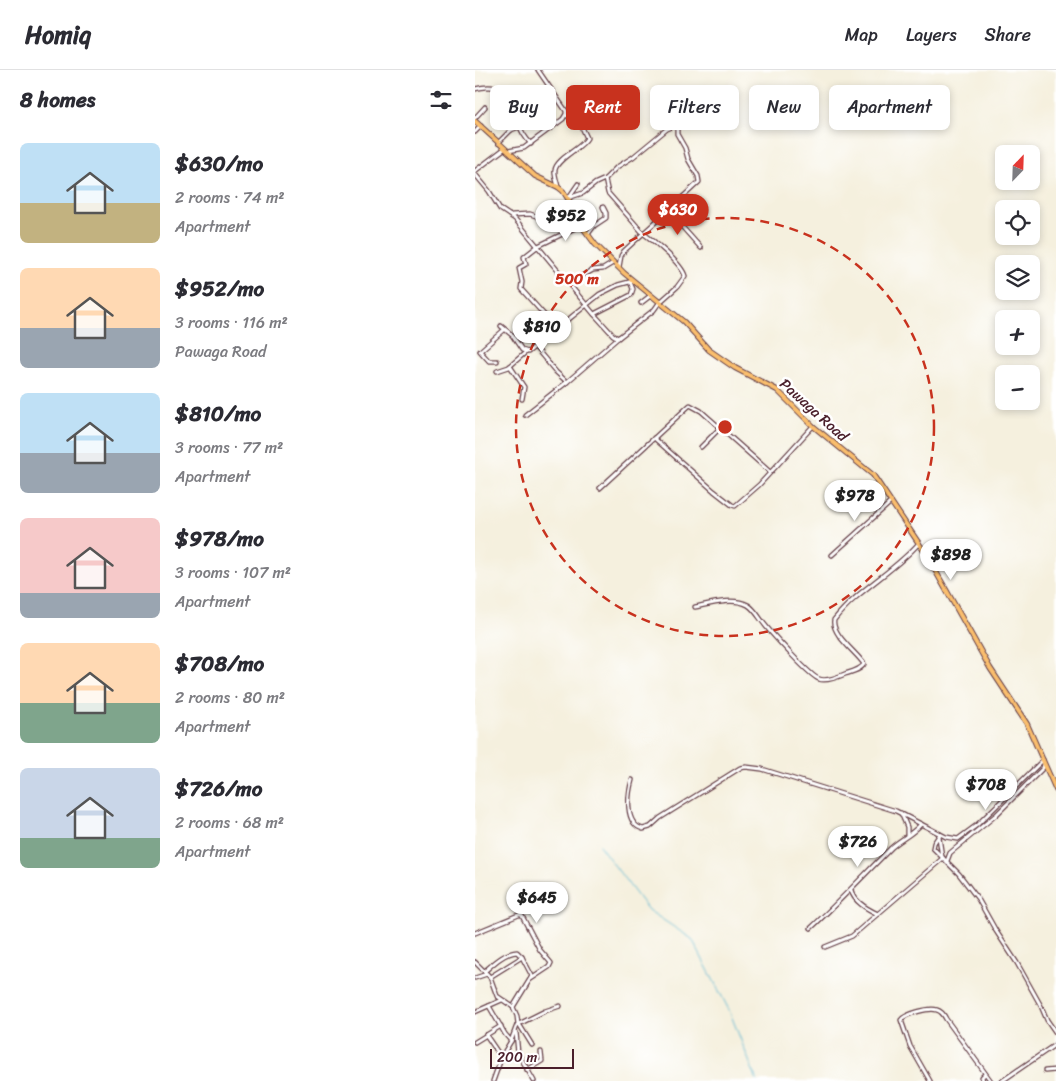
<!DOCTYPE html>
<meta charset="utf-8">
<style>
:root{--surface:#fff;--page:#f7f7f7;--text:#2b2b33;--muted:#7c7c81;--line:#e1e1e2;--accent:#c8321e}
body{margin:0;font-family:Sriracha,sans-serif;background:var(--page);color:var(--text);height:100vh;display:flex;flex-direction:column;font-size:19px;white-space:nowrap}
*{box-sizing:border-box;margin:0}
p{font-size:16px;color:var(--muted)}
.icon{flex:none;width:28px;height:28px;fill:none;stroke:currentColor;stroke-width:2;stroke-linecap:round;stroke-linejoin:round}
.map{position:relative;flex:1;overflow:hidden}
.details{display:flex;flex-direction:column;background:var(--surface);width:475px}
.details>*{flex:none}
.guide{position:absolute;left:15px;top:15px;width:475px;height:45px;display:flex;gap:10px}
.needle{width:32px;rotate:23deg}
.controls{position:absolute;left:520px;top:75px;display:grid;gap:10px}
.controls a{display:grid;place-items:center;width:45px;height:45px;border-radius:8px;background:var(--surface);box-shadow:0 2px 8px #0003;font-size:25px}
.scale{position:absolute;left:15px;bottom:12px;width:84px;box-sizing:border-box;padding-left:5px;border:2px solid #4a1f2b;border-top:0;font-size:14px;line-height:18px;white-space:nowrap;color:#4a1f2b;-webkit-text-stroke:4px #fff;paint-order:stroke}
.price{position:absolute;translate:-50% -42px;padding:0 11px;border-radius:18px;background:#fff;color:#222;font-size:16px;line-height:32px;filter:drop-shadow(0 1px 2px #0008)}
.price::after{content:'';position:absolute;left:50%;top:30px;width:15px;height:11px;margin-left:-8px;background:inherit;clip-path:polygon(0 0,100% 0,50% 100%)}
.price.current{background:var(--accent);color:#fff}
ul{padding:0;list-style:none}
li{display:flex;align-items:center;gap:15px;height:125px;padding:0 20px}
li span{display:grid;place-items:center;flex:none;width:140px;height:100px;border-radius:8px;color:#555}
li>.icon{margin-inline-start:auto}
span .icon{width:60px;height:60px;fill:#fffc;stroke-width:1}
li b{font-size:21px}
h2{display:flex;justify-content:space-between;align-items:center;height:60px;padding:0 20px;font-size:21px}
.tag{padding:0 18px;border-radius:8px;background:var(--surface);box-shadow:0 2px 8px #0003;font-size:18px;line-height:45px}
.tag.current{background:var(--accent);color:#fff}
header{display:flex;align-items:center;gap:30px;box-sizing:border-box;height:70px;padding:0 25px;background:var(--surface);border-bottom:1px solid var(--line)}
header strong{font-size:24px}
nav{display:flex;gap:28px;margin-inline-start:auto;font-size:18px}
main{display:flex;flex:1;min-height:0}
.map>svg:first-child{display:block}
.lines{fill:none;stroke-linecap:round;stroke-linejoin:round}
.stream{stroke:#53b6d2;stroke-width:1}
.minor-casing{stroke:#643e46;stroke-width:5.5}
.major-casing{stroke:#643e46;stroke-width:6}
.minor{stroke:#fff;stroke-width:3}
.major{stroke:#fabe6d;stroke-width:4}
.ring{fill:none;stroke:#c8321e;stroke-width:2.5;stroke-dasharray:9 6}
.labels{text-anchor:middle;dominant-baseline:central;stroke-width:5;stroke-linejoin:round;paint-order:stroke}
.street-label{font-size:15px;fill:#4a1f2b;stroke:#fff}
.centre{fill:#c8321e;stroke:#fff;stroke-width:2.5}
.ring-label{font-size:15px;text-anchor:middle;font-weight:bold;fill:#c8321e;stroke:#fff;stroke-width:5;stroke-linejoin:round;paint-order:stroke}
</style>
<header>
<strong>Homiq</strong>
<nav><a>Map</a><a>Layers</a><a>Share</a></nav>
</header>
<main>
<section class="details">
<h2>8 homes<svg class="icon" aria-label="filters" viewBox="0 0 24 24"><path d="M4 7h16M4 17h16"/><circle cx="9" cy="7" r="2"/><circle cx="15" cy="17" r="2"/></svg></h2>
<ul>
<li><span style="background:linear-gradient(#bfe0f5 60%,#c2b280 0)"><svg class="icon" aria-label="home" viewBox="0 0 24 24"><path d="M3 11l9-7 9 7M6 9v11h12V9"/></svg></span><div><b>$630/mo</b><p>2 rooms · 74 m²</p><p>Apartment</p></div></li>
<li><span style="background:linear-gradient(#ffd9b3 60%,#9aa5b1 0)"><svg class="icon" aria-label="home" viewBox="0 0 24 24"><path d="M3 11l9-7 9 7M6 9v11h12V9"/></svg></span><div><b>$952/mo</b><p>3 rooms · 116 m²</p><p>Pawaga Road</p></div></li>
<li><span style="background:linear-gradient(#bfe0f5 60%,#9aa5b1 0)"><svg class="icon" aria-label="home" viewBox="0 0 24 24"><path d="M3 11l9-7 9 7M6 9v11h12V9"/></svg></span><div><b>$810/mo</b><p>3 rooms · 77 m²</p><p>Apartment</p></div></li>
<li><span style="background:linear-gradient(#f6c9c9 75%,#9aa5b1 0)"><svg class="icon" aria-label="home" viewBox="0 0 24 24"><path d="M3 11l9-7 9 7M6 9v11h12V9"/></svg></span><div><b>$978/mo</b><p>3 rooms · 107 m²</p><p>Apartment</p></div></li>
<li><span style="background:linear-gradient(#ffd9b3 60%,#7fa58c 0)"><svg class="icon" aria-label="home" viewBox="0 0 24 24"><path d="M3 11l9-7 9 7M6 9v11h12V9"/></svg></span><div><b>$708/mo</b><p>2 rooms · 80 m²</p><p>Apartment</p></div></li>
<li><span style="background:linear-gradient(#c9d6e8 70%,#7fa58c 0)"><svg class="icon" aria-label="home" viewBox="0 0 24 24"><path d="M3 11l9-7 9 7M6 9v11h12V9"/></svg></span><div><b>$726/mo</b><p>2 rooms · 68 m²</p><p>Apartment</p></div></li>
</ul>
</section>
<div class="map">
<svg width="581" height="1011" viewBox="0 0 581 1011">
<rect width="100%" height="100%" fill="#fff"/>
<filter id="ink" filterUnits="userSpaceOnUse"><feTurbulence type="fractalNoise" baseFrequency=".02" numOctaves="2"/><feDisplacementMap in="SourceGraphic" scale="10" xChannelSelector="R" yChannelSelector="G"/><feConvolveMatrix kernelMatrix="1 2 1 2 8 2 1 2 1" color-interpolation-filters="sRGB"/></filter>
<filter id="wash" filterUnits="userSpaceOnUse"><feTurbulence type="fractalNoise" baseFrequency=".0096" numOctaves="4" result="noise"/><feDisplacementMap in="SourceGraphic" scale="20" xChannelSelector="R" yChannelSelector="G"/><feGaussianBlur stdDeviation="1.12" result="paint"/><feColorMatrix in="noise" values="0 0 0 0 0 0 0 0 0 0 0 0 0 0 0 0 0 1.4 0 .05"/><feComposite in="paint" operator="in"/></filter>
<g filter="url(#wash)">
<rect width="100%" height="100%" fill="#f5f0de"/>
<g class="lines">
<!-- stream -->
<polyline class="stream" points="124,775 173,840 217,869 254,940 282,1011"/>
</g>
</g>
<g filter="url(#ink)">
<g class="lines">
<!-- minor casing -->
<g class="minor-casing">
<g id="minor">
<path d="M 0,19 C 4,18 8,17 12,17 C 32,16 55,27 74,18"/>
<polyline points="0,48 10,37"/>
<path d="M 36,60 C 22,36 23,43 47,33"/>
<polyline points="0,62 6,56"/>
<polyline points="23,73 36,60 44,57"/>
<path d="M 56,74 C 40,56 44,51 47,30 L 65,27 L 71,31 L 82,29"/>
<polyline points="33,81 49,78 88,49 91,44 91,41 63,0"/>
<polyline points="0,101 29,79"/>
<path d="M 0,104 L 14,121 L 25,139 L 40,149 L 118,243 L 138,265 L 143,268 L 179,240 L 184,233 L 202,217 L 210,206 C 207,194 179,171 168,163"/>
<path d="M 83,117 C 82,111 79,105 80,100 C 82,88 107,78 112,68 L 106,55 L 91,45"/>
<polyline points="94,127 103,114"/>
<polyline points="93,128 108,123 121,113 130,109"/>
<polyline points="193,141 226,178"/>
<polyline points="37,145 55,144 67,148 93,143 99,140"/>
<polyline points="168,163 133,123 130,109 142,97 158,87 192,59 209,52"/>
<polyline points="113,164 119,156 131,148 131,143 128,137"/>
<polyline points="63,176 49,187 51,194 44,198 47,212 46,219 82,259"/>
<polyline points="63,176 106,155"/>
<polyline points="144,197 146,186 149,181 224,112 223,106 213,89 210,78 202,64 202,56"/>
<polyline points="91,210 107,206 118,200 128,199 138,193"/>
<polyline points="166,233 175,226"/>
<polyline points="119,244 156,225 158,219 155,212"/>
<polyline points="26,256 37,265 47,280 53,282 125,224 143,215 158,211"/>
<polyline points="60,277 81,302 92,312"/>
<polyline points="22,291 14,291 5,281 29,260"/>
<polyline points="35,296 49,317 47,329"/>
<polyline points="22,301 34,297 51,282"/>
<polyline points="50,345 92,312 144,267"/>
<polyline points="179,368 239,421 257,435 260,436 284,415 338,356"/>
<polyline points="226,377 245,358"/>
<polyline points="125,418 215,335 226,341 295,402"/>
<polyline points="357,485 416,432"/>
<path d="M 220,537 C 235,534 258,527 273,535 C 280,539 285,549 290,555 C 297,564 336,607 344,609 C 351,612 363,607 370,604 C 376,602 386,600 389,594 C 382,583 356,564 359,550 C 382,520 419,502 444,473"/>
<path d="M 157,710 C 153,724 149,754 168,759 L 175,757 L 185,748 L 265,698 L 271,697 L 287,699 L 421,741 L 471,767 L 483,769 L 502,755 L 568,690"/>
<polyline points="426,743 432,757 432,765"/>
<polyline points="465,764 459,773 458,778 484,804 503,829 521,861 542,893 566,936 572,950 581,963"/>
<polyline points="464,767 467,787"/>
<polyline points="472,791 475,783 521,745 568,698 569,694"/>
<path d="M 376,820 C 379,832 392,839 403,844"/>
<path d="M 336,858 C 364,832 389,805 416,778 C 426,769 438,764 446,754"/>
<polyline points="0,863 46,844 65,880 76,893 74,897 56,909"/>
<polyline points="350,877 377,866 468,788"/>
<polyline points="0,892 15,907 22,926 38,937 42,946 43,954"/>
<path d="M 10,901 C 19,893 29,883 42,882 L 47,887 L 57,906 L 38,937"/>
<polyline points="15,907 47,887"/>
<polyline points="0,908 12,904"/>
<polyline points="14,936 30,964 36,971"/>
<polyline points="0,942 27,930"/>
<polyline points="44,954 57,975"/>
<polyline points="41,962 43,983 59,1011"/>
<polyline points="11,965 26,987"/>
<polyline points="0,972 26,956"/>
<polyline points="52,1000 67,991 66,982"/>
<polyline points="570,1001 581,1000"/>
<polyline points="18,1011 27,986 36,971 42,955 70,941 85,936"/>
<path d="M 455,1011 L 435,976 L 426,950 C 430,944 455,937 462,940 C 466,941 469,945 471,949 L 516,1011"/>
<polyline points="508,1011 507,1007 510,1004"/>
<polyline points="527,1011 581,974"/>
</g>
</g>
<!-- major casing -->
<g class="major-casing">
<polyline id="major" points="0,51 60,106 83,117 88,121 95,132 106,155 120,174 149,203 209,252 234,280 260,298 302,320 338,356 398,405 451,484 515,598 552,654 581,720"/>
</g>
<!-- minor -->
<use href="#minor" class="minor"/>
<!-- major -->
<use href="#major" class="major"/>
</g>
</g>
<!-- distance rings -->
<circle class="ring" cx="250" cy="357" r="209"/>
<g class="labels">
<!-- street labels -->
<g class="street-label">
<text transform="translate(339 340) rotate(42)">Pawaga Road</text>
</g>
</g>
<circle cx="250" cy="357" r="8" class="centre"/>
<g class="ring-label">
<text x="102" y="214">500 m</text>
</g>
</svg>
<div class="controls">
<a><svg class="needle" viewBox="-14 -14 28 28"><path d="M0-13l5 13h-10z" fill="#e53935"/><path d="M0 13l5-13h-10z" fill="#7c7c81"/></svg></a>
<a><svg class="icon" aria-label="locate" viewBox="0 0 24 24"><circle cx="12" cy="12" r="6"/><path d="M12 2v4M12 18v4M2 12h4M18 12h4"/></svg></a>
<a><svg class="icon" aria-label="layers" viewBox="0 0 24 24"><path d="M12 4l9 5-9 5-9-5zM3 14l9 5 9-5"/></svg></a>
<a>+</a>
<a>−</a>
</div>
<div class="scale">200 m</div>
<b class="price current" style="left:203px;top:166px">$630</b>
<b class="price" style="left:91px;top:172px">$952</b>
<b class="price" style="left:67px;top:283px">$810</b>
<b class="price" style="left:380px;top:452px">$978</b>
<b class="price" style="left:476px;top:511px">$898</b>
<b class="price" style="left:511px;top:741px">$708</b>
<b class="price" style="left:383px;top:798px">$726</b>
<b class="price" style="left:62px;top:854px">$645</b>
<div class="guide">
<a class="tag">Buy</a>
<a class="tag current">Rent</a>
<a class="tag">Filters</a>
<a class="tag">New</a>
<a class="tag">Apartment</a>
</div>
</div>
</main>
